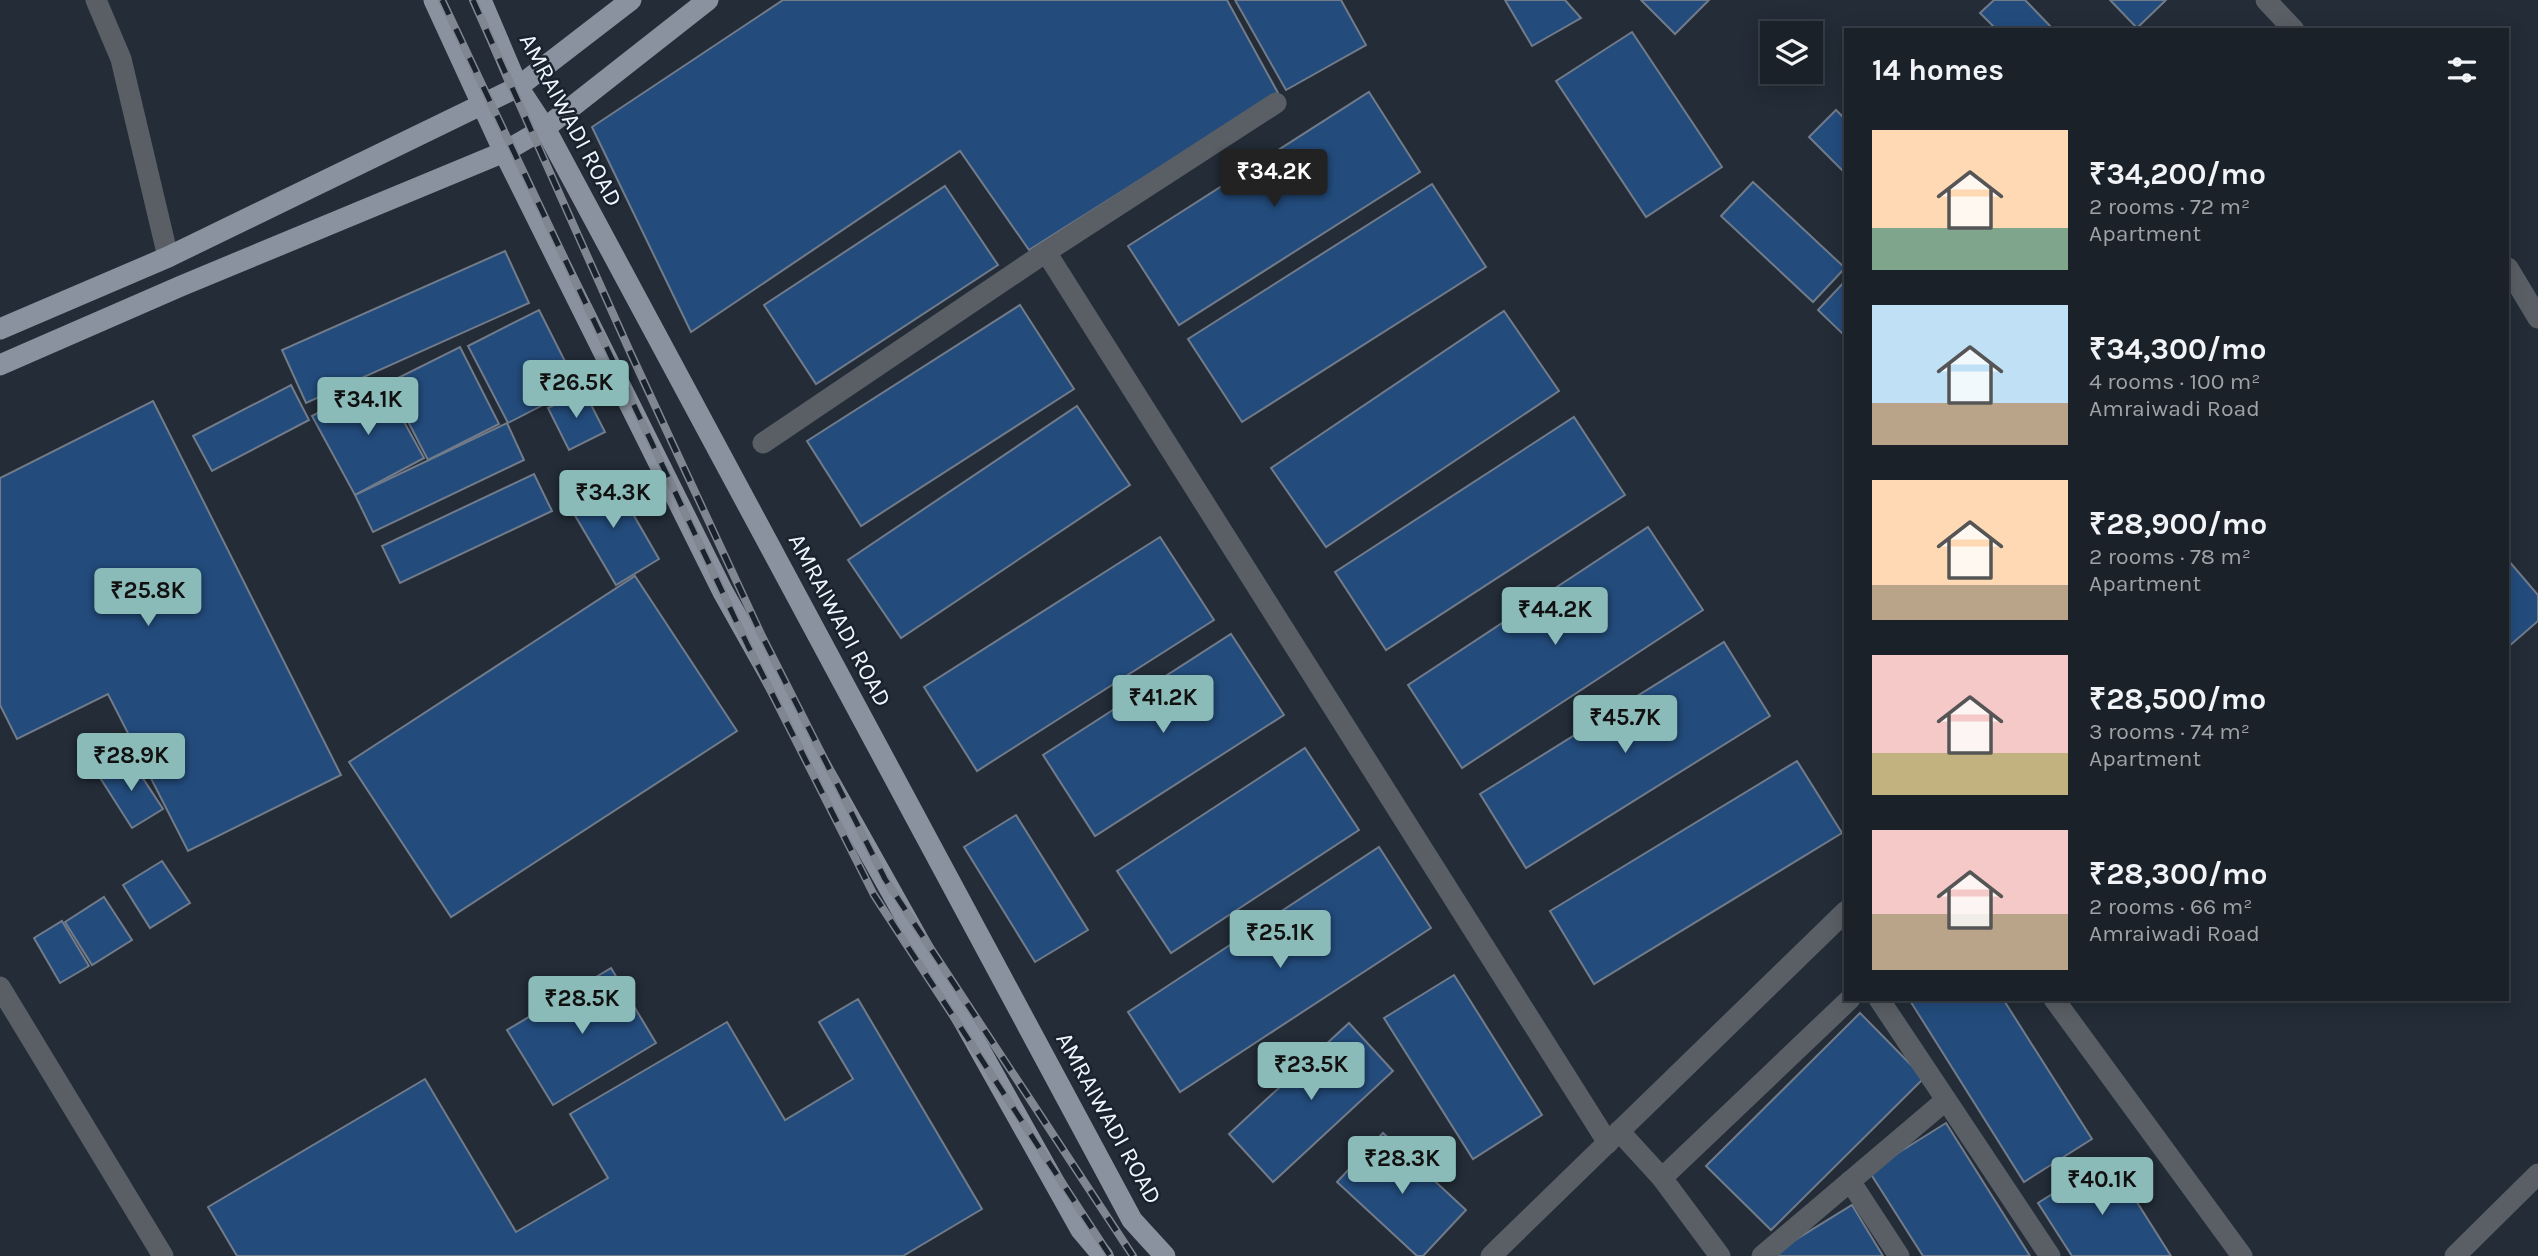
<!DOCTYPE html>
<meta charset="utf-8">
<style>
:root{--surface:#1a2129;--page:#272e35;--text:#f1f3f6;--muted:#9fa3a8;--line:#383e46;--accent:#8bbbb9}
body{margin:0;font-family:Karla,sans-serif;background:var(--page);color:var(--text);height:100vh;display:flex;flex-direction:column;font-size:26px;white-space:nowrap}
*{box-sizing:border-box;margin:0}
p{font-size:23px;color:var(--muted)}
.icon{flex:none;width:38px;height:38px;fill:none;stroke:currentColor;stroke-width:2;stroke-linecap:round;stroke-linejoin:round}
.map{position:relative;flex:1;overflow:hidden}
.panel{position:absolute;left:1844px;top:28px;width:665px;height:973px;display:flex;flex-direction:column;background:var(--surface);border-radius:0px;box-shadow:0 4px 18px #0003,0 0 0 2px var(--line)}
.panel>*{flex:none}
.fabs{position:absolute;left:1760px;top:21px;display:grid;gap:14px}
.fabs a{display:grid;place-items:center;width:63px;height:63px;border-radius:0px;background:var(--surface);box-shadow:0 4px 18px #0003,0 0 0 2px var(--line);font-size:35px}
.price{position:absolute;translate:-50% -60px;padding:0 16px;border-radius:7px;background:var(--accent);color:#111;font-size:23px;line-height:46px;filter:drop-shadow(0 2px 4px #0008)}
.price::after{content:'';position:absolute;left:50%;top:42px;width:21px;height:16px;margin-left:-10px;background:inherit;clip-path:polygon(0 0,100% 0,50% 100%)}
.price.active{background:#222;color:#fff}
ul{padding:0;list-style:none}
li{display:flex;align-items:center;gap:21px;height:175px;padding:0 28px}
li span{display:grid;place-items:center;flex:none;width:196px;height:140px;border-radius:0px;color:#555}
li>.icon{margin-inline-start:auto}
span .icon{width:84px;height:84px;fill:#fffc;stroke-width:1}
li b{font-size:30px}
h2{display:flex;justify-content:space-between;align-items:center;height:84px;padding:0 28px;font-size:30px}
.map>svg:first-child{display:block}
.building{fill:#234c7d;stroke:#717b89;stroke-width:2}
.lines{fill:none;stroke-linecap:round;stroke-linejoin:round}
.minor{stroke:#5a5f65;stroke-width:21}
.major{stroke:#89929e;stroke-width:21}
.rail-casing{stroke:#808791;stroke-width:8}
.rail{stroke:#19222d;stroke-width:5;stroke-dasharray:16;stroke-linecap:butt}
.labels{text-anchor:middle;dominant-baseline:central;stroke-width:5;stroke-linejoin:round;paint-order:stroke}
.street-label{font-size:24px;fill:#f0f6fd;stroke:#19222d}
</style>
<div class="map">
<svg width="2538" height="1256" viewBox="0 0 2538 1256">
<rect width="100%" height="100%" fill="#232c37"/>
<!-- building -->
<g class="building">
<polygon points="783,0 1227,0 1278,93 1029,250 960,151 691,332 592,127"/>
<polygon points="1235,0 1341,0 1366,45 1286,90"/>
<polygon points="1505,0 1565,0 1581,18 1532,46"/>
<polygon points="1641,0 1709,0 1675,34"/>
<polygon points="1994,0 2025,0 2054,30 1997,30 1980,13"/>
<polygon points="2110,0 2166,0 2137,28"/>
<polygon points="1632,32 1722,167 1646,217 1556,81"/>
<polygon points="1369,92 1420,172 1179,325 1128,246"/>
<polygon points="1836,110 1846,120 1846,174 1809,137"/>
<polygon points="1753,182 1845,268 1813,302 1721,216"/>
<polygon points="1432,184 1486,267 1242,422 1188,339"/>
<polygon points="945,186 998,265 816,384 764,305"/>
<polygon points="505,251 529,303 306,403 282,350"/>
<polygon points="1846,280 1846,337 1818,310"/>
<polygon points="1020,305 1074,389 861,526 807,441"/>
<polygon points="539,310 578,387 508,423 468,346"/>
<polygon points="1504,311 1559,391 1326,547 1271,468"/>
<polygon points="460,347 499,424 428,460 388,383"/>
<polygon points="381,380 424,458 355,495 312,416"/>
<polygon points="291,385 309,420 212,471 193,436"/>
<polygon points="584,391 605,432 569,450 548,408"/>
<polygon points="153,401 341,775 188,851 108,694 17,739 0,705 0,478"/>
<polygon points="1077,406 1130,485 901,638 848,560"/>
<polygon points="1574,417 1625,495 1386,650 1335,572"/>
<polygon points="507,423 524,460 373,532 355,495"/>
<polygon points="534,474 552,511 400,583 382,546"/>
<polygon points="611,476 659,559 616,585 567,502"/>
<polygon points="1648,527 1703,610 1462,768 1408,685"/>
<polygon points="1160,537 1214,620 977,771 924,687"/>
<polygon points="2508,560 2538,595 2538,621 2508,647"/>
<polygon points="635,576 737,731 451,917 349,762"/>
<polygon points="1231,634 1284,715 1095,836 1043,755"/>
<polygon points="1724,642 1770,716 1526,868 1480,794"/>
<polygon points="1305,748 1359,830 1171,953 1117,871"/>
<polygon points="129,757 163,809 132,828 99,776"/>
<polygon points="1797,761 1842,833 1594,984 1550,911"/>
<polygon points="1016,815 1088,930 1035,962 964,847"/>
<polygon points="1379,847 1431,928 1180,1092 1128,1012"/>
<polygon points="162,861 190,903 150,928 123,885"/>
<polygon points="104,897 132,940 92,965 65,922"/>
<polygon points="62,921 89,966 60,983 34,938"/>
<polygon points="611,968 656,1043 553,1105 507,1030"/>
<polygon points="1454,975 1542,1115 1473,1159 1384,1018"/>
<polygon points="858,999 982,1209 903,1256 237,1256 208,1207 425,1079 516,1232 608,1178 570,1114 727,1022 785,1120 853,1079 819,1022"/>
<polygon points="1909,999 2003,999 2092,1139 2024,1182"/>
<polygon points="1860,1013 1924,1078 1771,1230 1706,1166"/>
<polygon points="1349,1023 1393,1071 1273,1182 1229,1134"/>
<polygon points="1946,1123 2030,1256 1923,1256 1869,1171"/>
<polygon points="1383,1133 1466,1210 1423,1256 1417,1256 1337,1182"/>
<polygon points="2109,1158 2171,1256 2072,1256 2038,1203"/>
<polygon points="1852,1205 1883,1256 1769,1256"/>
</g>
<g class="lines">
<!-- minor -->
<g class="minor">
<polyline points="96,0 121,59 168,257"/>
<polyline points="2266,0 2294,30"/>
<polyline points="1046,252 1276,103"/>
<polyline points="2508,268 2538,318"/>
<polyline points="763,443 1046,252 1608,1143"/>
<polyline points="0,987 163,1256"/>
<polyline points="1879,999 2050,1256"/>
<polyline points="2054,999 2242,1256"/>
<polyline points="1619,1131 1662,1178 1850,999"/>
<polyline points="1662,1178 1720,1256"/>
<polyline points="1850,1181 1899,1256"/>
<polyline points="1491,1256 1846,911"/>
<polyline points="1762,1256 1946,1100"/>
<polyline points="2455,1256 2538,1174"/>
</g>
<!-- major -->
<g class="major">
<polyline points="434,0 504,152 723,592 1081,1230 1103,1256"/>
<polyline points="481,0 518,87 545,128 1132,1220 1165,1256"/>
<polyline points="0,329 168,257 518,87 631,0"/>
<polyline points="0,365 181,286 504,152 545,128 708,0"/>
</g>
<!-- rail casing -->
<g class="rail-casing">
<g id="rail">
<polyline points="442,0 748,646 874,895 1110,1256"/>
<polyline points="473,0 631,354 761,634 885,879 1133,1256"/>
</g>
</g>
<!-- rail -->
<use href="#rail" class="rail"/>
</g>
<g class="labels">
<!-- street labels -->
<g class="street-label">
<text transform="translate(571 120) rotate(62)">AMRAIWADI ROAD</text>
<text transform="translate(840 620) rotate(62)">AMRAIWADI ROAD</text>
<text transform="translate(1109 1118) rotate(61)">AMRAIWADI ROAD</text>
</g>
</g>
</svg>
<div class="fabs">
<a><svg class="icon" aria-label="layers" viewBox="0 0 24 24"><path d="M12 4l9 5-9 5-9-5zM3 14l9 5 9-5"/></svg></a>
</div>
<b class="price active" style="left:1274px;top:209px">₹34.2K</b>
<b class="price" style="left:576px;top:420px">₹26.5K</b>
<b class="price" style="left:368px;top:437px">₹34.1K</b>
<b class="price" style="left:613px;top:530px">₹34.3K</b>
<b class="price" style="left:148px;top:628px">₹25.8K</b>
<b class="price" style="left:1555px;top:647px">₹44.2K</b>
<b class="price" style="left:1163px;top:735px">₹41.2K</b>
<b class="price" style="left:1625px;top:755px">₹45.7K</b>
<b class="price" style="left:131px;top:793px">₹28.9K</b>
<b class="price" style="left:1280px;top:970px">₹25.1K</b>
<b class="price" style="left:582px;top:1036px">₹28.5K</b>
<b class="price" style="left:1311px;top:1102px">₹23.5K</b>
<b class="price" style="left:1402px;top:1196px">₹28.3K</b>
<b class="price" style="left:2102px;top:1217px">₹40.1K</b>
<section class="panel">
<h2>14 homes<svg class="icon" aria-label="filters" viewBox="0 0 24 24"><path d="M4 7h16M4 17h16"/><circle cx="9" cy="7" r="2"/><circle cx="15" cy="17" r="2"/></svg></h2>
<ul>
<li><span style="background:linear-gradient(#ffd9b3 70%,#7fa58c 0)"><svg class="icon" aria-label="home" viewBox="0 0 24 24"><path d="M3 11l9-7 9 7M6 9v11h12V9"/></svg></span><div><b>₹34,200/mo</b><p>2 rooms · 72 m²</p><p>Apartment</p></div></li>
<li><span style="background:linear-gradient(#bfe0f5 70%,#b9a48a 0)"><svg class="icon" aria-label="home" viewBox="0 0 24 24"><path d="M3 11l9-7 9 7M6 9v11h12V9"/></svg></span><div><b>₹34,300/mo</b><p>4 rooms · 100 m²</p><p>Amraiwadi Road</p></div></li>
<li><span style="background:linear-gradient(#ffd9b3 75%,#b9a48a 0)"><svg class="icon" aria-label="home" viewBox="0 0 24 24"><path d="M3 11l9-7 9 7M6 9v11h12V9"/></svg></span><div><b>₹28,900/mo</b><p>2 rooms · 78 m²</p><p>Apartment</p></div></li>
<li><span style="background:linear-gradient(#f6c9c9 70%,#c2b280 0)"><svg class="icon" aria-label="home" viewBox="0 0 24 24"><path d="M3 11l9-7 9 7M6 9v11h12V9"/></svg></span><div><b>₹28,500/mo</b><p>3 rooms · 74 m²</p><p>Apartment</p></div></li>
<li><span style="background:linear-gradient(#f6c9c9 60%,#b9a48a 0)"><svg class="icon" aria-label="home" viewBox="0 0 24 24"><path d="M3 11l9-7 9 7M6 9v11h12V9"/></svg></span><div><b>₹28,300/mo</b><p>2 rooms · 66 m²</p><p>Amraiwadi Road</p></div></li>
</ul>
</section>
</div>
